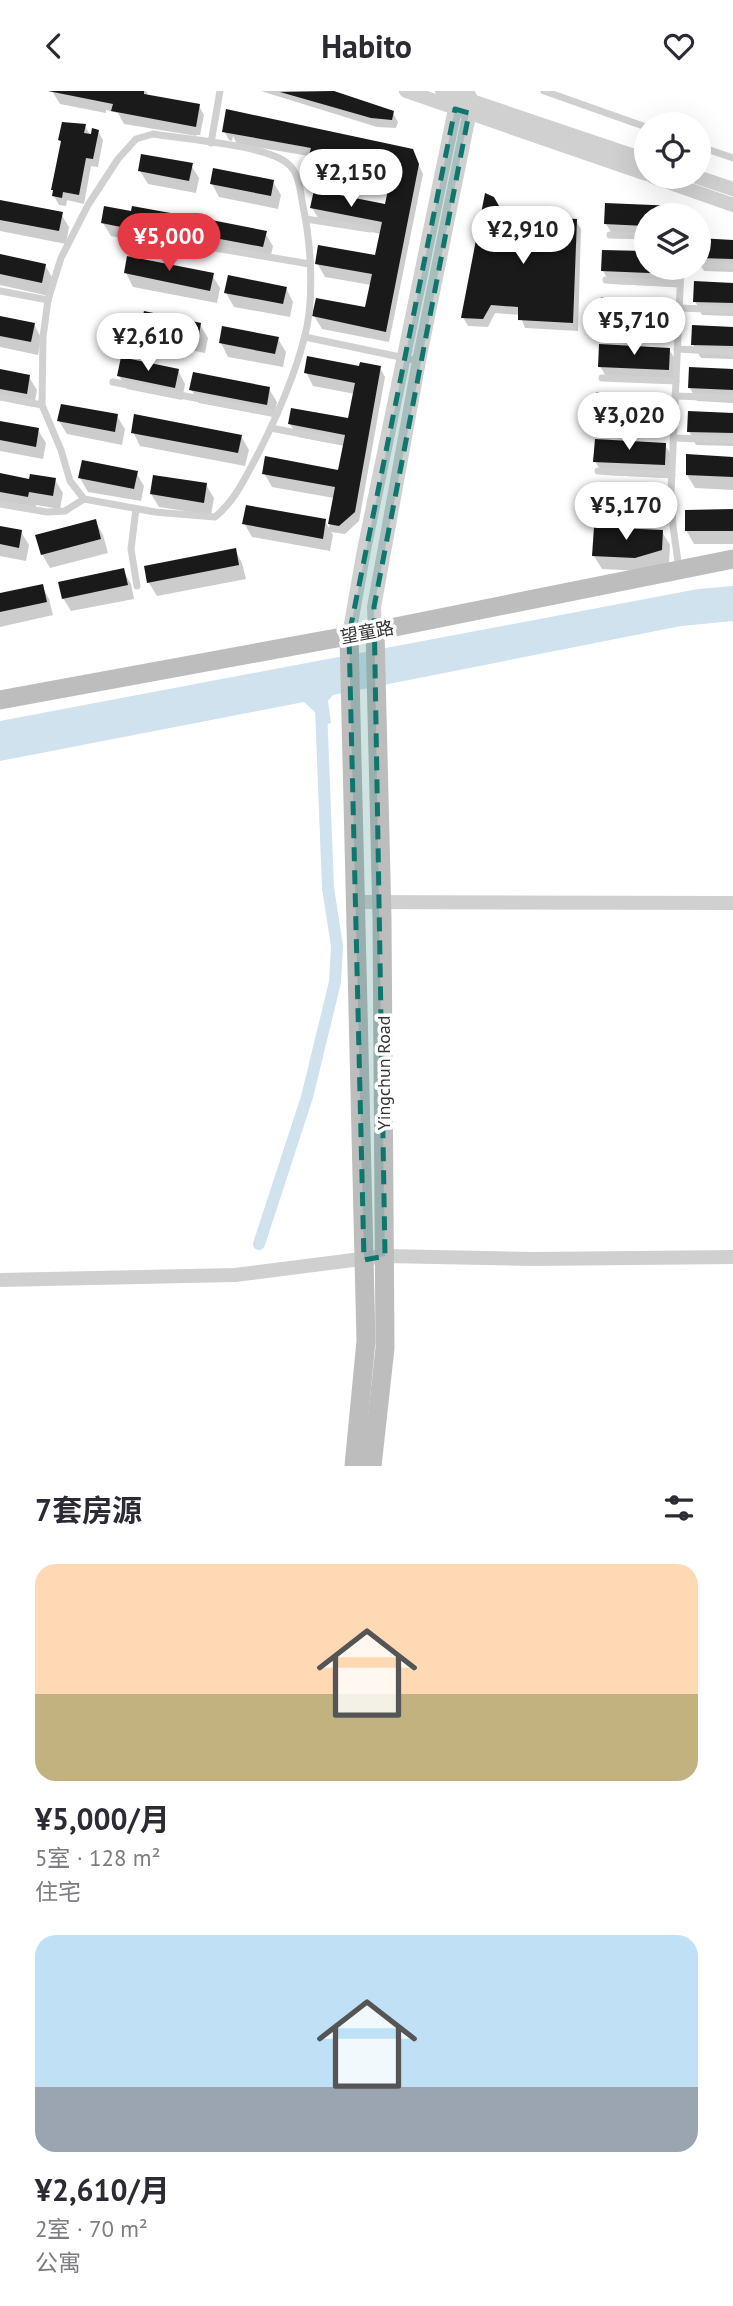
<!DOCTYPE html>
<html lang="zh">
<meta charset="utf-8">
<style>
:root{--surface:#fff;--page:#f2f2f3;--text:#2b2b33;--muted:#7c7c81;--accent:#e63946}
body{margin:0;font-family:"PT Sans","Noto Sans SC",sans-serif;background:var(--page);color:var(--text);height:100vh;display:flex;flex-direction:column;font-size:26px;white-space:nowrap}
*{box-sizing:border-box;margin:0}
p{font-size:23px;color:var(--muted)}
.icon{flex:none;width:38px;height:38px;fill:none;stroke:currentColor;stroke-width:2;stroke-linecap:round;stroke-linejoin:round}
.map{position:relative;height:1375px;overflow:hidden}
.drawer{display:flex;flex-direction:column;background:var(--surface);flex:1}
.drawer>*{flex:none}
.controls{position:absolute;left:634px;top:21px;display:grid;gap:14px}
.controls a{display:grid;place-items:center;width:77px;height:77px;border-radius:50%;background:var(--surface);box-shadow:0 7px 28px #0002;font-size:35px}
.price{position:absolute;translate:-50% -60px;padding:0 16px;border-radius:24px;background:#fff;color:#222;font-size:23px;line-height:46px;filter:drop-shadow(0 2px 4px #0008)}
.price::after{content:'';position:absolute;left:50%;top:42px;width:21px;height:16px;margin-left:-10px;background:inherit;clip-path:polygon(0 0,100% 0,50% 100%)}
.price.active{background:var(--accent);color:#fff}
ul{padding:0;list-style:none}
li{display:grid;align-content:center;gap:14px;height:371px;padding:0 35px}
li span{display:grid;place-items:center;height:217px;border-radius:21px;color:#555}
li>.icon{margin-inline-start:auto}
span .icon{width:126px;height:126px;fill:#fffc;stroke-width:1}
li b{font-size:30px}
h2{display:flex;justify-content:space-between;align-items:center;height:84px;padding:0 35px;font-size:30px}
header{display:flex;justify-content:space-between;align-items:center;height:91px;padding:0 35px;background:var(--surface);font-size:32px;font-weight:700}
.map>svg:first-child{display:block}
.water{fill:#cfe2ee}
.shadow{fill:#0003;fill-rule:evenodd}
.lines{fill:none;stroke-linecap:round;stroke-linejoin:round}
.canal{stroke:#cfe2ee;stroke-width:12}
.building{fill:#1a1a1a}
.lane{stroke:#d0d0d0;stroke-width:7}
.street{stroke:#d0d0d0;stroke-width:14}
.secondary{stroke:#bdbdbd;stroke-width:19}
.marked{fill:#0f766e;fill-opacity:0.2;stroke:#0f766e;stroke-width:5;stroke-dasharray:14 9;stroke-linejoin:round}
.labels{text-anchor:middle;dominant-baseline:central;stroke-width:7;stroke-linejoin:round;paint-order:stroke}
.street-label{font-size:18px;fill:#333;stroke:#fff}
</style>
<header><svg class="icon" aria-label="back" viewBox="0 0 24 24"><path d="M15 5l-7 7 7 7"/></svg>Habito<svg class="icon" aria-label="heart" viewBox="0 0 24 24"><path d="M12 20l-8-8c-3-5 5-10 8-4 3-6 11-1 8 4z"/></svg></header>
<div class="map">
<svg width="733" height="1375" viewBox="0 0 733 1375">
<rect width="100%" height="100%" fill="#fff"/>
<!-- water -->
<polygon class="water" points="733,495 733,530 681,535 333,604 328,610 331,632 317,636 317,623 304,611 0,670 0,630 698,498"/>
<!-- shadow -->
<g class="shadow">
<polygon points="52,0 146,0 149,6 199,15 204,24 200,44 196,44 197,45 124,33 118,22 106,19 106,22 60,13"/>
<polygon points="261,0 329,0 393,22 398,31 396,37 377,36"/>
<polygon points="85,35 92,47 98,40 103,49 98,76 91,75 84,113 67,109 66,115 59,114 54,105 62,53 60,49"/>
<path d="M 224,40 L 412,60 L 423,83 L 389,251 L 322,238 L 314,225 L 366,218 L 371,194 L 325,186 L 317,172 L 377,166 L 381,143 L 320,130 L 312,117 L 387,115 L 392,90 L 321,76 L 315,66 L 237,53 L 233,45 L 232,50 L 229,49 ZM 237,43 L 307,53 L 306,56 Z"/>
<polygon points="191,74 199,87 196,102 148,93 140,80"/>
<polygon points="273,91 281,104 278,118 219,106 212,93"/>
<polygon points="493,108 503,126 576,130 581,138 578,240 525,237 520,224 495,222 488,236 468,235 463,226"/>
<polygon points="0,111 61,123 69,136 66,153 0,140"/>
<polygon points="675,116 680,124 646,124 646,147 614,146 606,133"/>
<polygon points="132,122 175,125 183,138 180,153 134,144 133,150 111,145 103,132"/>
<polygon points="190,141 265,142 273,155 270,169 198,155"/>
<polygon points="698,149 733,150 733,181 704,180 698,169"/>
<polygon points="0,165 45,174 53,188 49,205 0,194"/>
<polygon points="646,177 680,177 680,196 611,193 603,180"/>
<polygon points="126,182 212,184 220,197 217,212 133,196"/>
<polygon points="733,193 733,225 702,224 695,210"/>
<polygon points="286,197 293,211 290,226 234,216 226,202"/>
<polygon points="672,211 679,224 678,244 609,242 602,228"/>
<polygon points="0,227 34,233 41,247 38,264 0,256"/>
<polygon points="200,234 208,247 205,262 150,251 142,237"/>
<polygon points="733,237 733,268 701,267 693,254"/>
<polygon points="278,248 286,261 283,276 228,266 221,252"/>
<polygon points="669,258 677,272 676,292 608,289 600,275"/>
<polygon points="360,277 380,277 385,286 359,430 345,443 331,441 333,444 330,460 252,446 244,432 325,430 329,437 334,407 272,396 264,382 340,381 345,355 298,346 290,333 350,329 355,303 313,295 306,281"/>
<polygon points="178,279 185,293 182,309 127,298 119,285"/>
<polygon points="0,280 29,286 37,299 34,316 0,309"/>
<polygon points="733,280 733,312 697,310 690,297"/>
<polygon points="191,298 269,298 277,311 274,326 199,312"/>
<polygon points="666,305 674,318 673,339 605,337 597,323"/>
<polygon points="733,324 733,355 696,354 689,340"/>
<polygon points="117,325 125,338 122,354 67,343 59,330"/>
<polygon points="0,332 38,339 46,352 43,368 0,360"/>
<polygon points="133,341 241,345 249,359 245,375 140,355"/>
<polygon points="665,354 673,367 672,387 603,384 595,370"/>
<polygon points="733,367 733,399 695,397 687,384"/>
<polygon points="136,381 144,395 141,410 88,401 80,387"/>
<polygon points="0,384 30,390 55,389 63,402 60,418 36,414 35,419 0,412"/>
<polygon points="206,394 214,407 211,424 159,416 151,403"/>
<polygon points="662,400 669,413 668,434 601,431 593,417"/>
<polygon points="733,420 733,453 694,453 686,439"/>
<polygon points="95,430 103,444 108,462 50,477 42,463"/>
<polygon points="0,437 21,441 29,454 26,470 0,465"/>
<polygon points="662,441 670,454 669,472 643,480 602,478 594,465"/>
<polygon points="235,459 242,472 246,488 157,505 149,492 146,476"/>
<polygon points="123,479 131,493 134,508 71,520 63,507"/>
<polygon points="42,495 49,508 53,524 0,536 0,504"/>
</g>
<g class="lines">
<!-- canal -->
<polyline class="canal" points="259,1153 307,1006 335,891 337,855 328,797 321,617"/>
</g>
<!-- building -->
<g class="building">
<polygon points="48,0 144,0 144,3 200,13 196,36 111,20 113,13"/>
<polygon points="334,0 394,20 392,29 371,27 280,1"/>
<polygon points="226,18 413,58 419,73 386,241 312,225 316,207 365,216 372,183 315,173 318,154 375,164 382,131 310,117 314,99 385,113 392,80 309,64 311,57 222,41"/>
<polygon points="62,31 86,33 84,42 91,43 92,37 99,39 93,68 86,67 79,104 63,101 62,107 52,105 53,99 51,99 61,50 58,49"/>
<polygon points="141,63 193,72 189,90 138,80"/>
<polygon points="213,77 274,89 271,105 210,93"/>
<polygon points="485,102 494,106 499,115 499,124 577,128 573,232 518,229 518,216 491,214 483,228 461,227"/>
<polygon points="0,109 63,121 59,140 0,129"/>
<polygon points="605,112 676,115 676,124 646,124 646,135 604,133"/>
<polygon points="104,115 131,120 132,115 176,123 173,140 127,131 126,137 101,132"/>
<polygon points="191,125 267,140 263,156 188,142"/>
<polygon points="698,147 733,149 733,168 698,167"/>
<polygon points="602,159 646,160 646,177 673,177 673,183 601,180"/>
<polygon points="0,163 46,173 42,192 0,183"/>
<polygon points="127,165 214,182 210,200 124,182"/>
<polygon points="228,184 287,196 283,213 224,202"/>
<polygon points="694,190 733,192 733,212 693,211"/>
<polygon points="601,206 673,209 672,231 600,229"/>
<polygon points="144,220 201,232 198,249 140,238"/>
<polygon points="0,225 35,232 31,251 0,245"/>
<polygon points="692,234 733,236 733,255 691,254"/>
<polygon points="222,235 279,246 275,263 219,252"/>
<polygon points="599,253 670,257 669,279 598,276"/>
<polygon points="307,265 359,275 360,271 381,275 355,421 339,435 328,433 335,396 262,383 265,365 338,379 345,344 288,333 291,317 348,327 355,292 304,282"/>
<polygon points="121,266 179,278 175,297 117,285"/>
<polygon points="689,276 733,278 733,299 688,297"/>
<polygon points="0,278 30,284 27,303 0,298"/>
<polygon points="193,281 270,296 267,314 189,299"/>
<polygon points="596,301 667,303 666,326 595,324"/>
<polygon points="61,313 118,323 115,341 57,330"/>
<polygon points="688,320 733,322 733,342 687,341"/>
<polygon points="134,323 242,344 238,362 131,342"/>
<polygon points="0,330 39,337 36,356 0,349"/>
<polygon points="595,348 666,352 665,374 593,371"/>
<polygon points="686,363 733,366 733,386 686,384"/>
<polygon points="82,369 138,380 134,398 78,387"/>
<polygon points="0,382 29,388 30,383 56,387 53,405 29,401 28,406 0,401"/>
<polygon points="153,384 207,392 204,412 150,403"/>
<polygon points="593,395 663,398 662,421 592,418"/>
<polygon points="246,414 326,428 323,448 242,433"/>
<polygon points="733,418 733,440 685,440 685,419"/>
<polygon points="96,428 101,448 41,464 35,444"/>
<polygon points="0,435 22,439 19,457 0,453"/>
<polygon points="594,436 663,439 662,459 635,467 592,465"/>
<polygon points="236,457 239,474 147,492 144,475"/>
<polygon points="124,477 128,494 62,508 58,491"/>
<polygon points="43,493 47,511 0,521 0,502"/>
</g>
<g class="lines">
<!-- lane -->
<g class="lane">
<polyline points="544,0 646,36"/>
<path d="M 153,43 C 184,48 265,54 287,72 C 300,82 300,100 303,115 C 311,153 315,210 304,248 C 294,287 277,325 259,361 C 246,385 236,409 215,426 L 155,421 L 84,408 L 70,390 L 61,359 L 42,314 L 43,246 L 48,209 L 61,167 L 88,114 L 118,68 L 136,48 Z"/>
<polyline points="211,52 220,0"/>
<polyline points="698,55 733,67"/>
<polyline points="306,128 370,138"/>
<polyline points="137,144 310,173"/>
<polyline points="610,144 646,145"/>
<polyline points="698,173 733,175"/>
<polyline points="606,189 680,193"/>
<polyline points="0,200 48,209"/>
<polyline points="679,217 733,219"/>
<polyline points="606,240 678,242"/>
<polyline points="305,246 419,270"/>
<polyline points="677,258 733,261"/>
<polyline points="602,287 676,290"/>
<polyline points="113,291 277,323"/>
<polyline points="675,305 733,307"/>
<polyline points="0,306 42,314"/>
<polyline points="600,334 674,338"/>
<polyline points="271,337 333,349"/>
<polyline points="674,347 733,349"/>
<polyline points="598,380 672,384"/>
<polyline points="0,413 47,421 65,420 84,408"/>
<polyline points="136,418 131,458 137,495"/>
<polyline points="596,422 672,425"/>
<polyline points="679,478 673,435 671,401 681,177"/>
</g>
<!-- street -->
<g class="street">
<polyline points="406,0 646,83"/>
<polyline points="442,0 646,69"/>
<polyline points="653,86 733,114"/>
<polyline points="697,86 733,98"/>
<polyline points="375,540 374,516 419,270 472,10 467,0"/>
<polyline points="349,544 364,459 455,18 458,5 465,0"/>
<polyline points="356,811 733,812"/>
<polyline points="0,1189 235,1184 385,1165 534,1168 733,1166"/>
</g>
<!-- secondary -->
<g class="secondary">
<polyline points="349,544 366,1250 354,1375"/>
<polyline points="0,609 375,540 733,468"/>
<polyline points="372,1375 385,1257 382,828 375,540"/>
</g>
</g>
<!-- marked area -->
<path class="marked" d="M 455,18 L 469,22 L 374,516 L 385,1165 L 364,1169 L 349,544 Z"/>
<g class="labels">
<!-- street labels -->
<g class="street-label">
<text transform="translate(367 541) rotate(-11)">望童路</text>
<text transform="translate(383 982) rotate(-90)">Yingchun Road</text>
</g>
</g>
</svg>
<div class="controls">
<a><svg class="icon" aria-label="locate" viewBox="0 0 24 24"><circle cx="12" cy="12" r="6"/><path d="M12 2v4M12 18v4M2 12h4M18 12h4"/></svg></a>
<a><svg class="icon" aria-label="layers" viewBox="0 0 24 24"><path d="M12 4l9 5-9 5-9-5zM3 14l9 5 9-5"/></svg></a>
</div>
<b class="price" style="left:351px;top:118px">¥2,150</b>
<b class="price" style="left:523px;top:175px">¥2,910</b>
<b class="price active" style="left:169px;top:182px">¥5,000</b>
<b class="price" style="left:634px;top:266px">¥5,710</b>
<b class="price" style="left:148px;top:282px">¥2,610</b>
<b class="price" style="left:629px;top:361px">¥3,020</b>
<b class="price" style="left:626px;top:451px">¥5,170</b>
</div>
<section class="drawer">
<h2>7套房源<svg class="icon" aria-label="filters" viewBox="0 0 24 24"><path d="M4 7h16M4 17h16"/><circle cx="9" cy="7" r="2"/><circle cx="15" cy="17" r="2"/></svg></h2>
<ul>
<li><span style="background:linear-gradient(#ffd9b3 60%,#c2b280 0)"><svg class="icon" aria-label="home" viewBox="0 0 24 24"><path d="M3 11l9-7 9 7M6 9v11h12V9"/></svg></span><div><b>¥5,000/月</b><p>5室 · 128 m²</p><p>住宅</p></div></li>
<li><span style="background:linear-gradient(#bfe0f5 70%,#9aa5b1 0)"><svg class="icon" aria-label="home" viewBox="0 0 24 24"><path d="M3 11l9-7 9 7M6 9v11h12V9"/></svg></span><div><b>¥2,610/月</b><p>2室 · 70 m²</p><p>公寓</p></div></li>
</ul>
</section>
